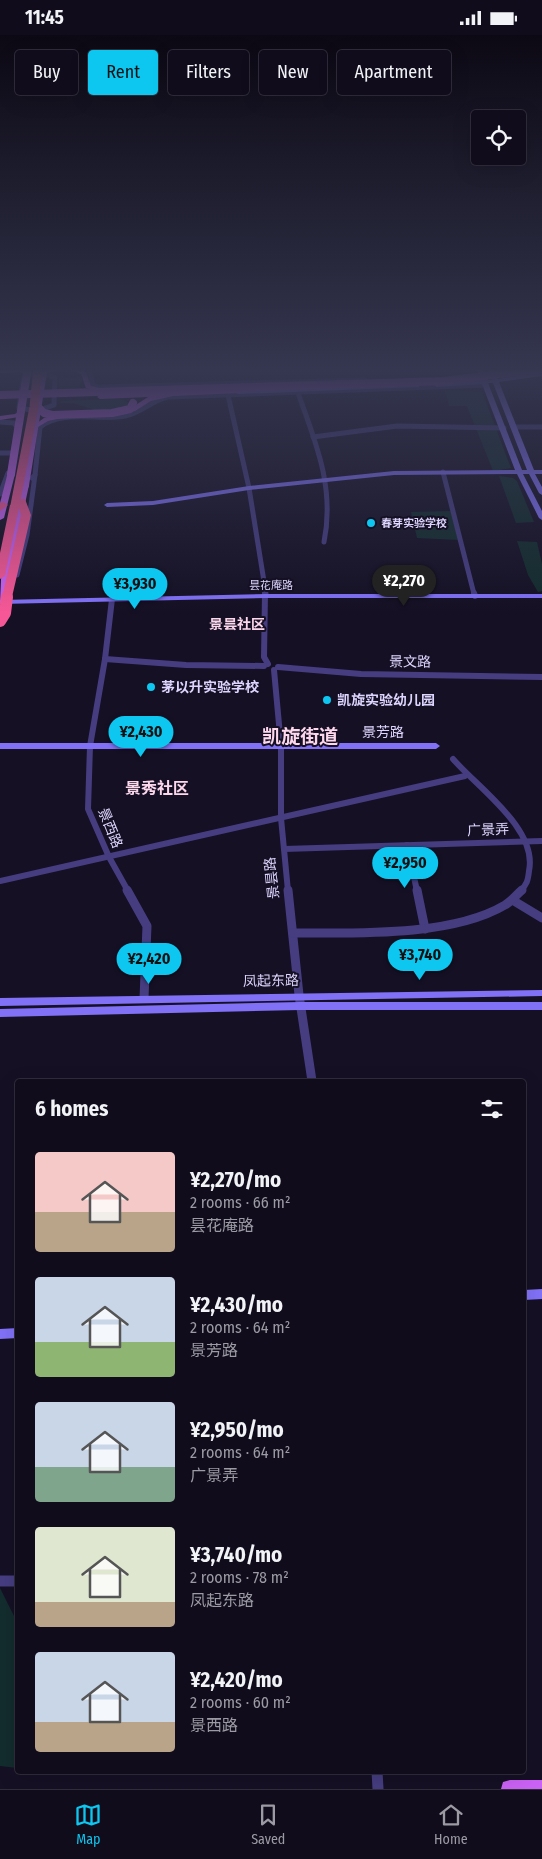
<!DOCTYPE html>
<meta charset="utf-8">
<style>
:root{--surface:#100c1b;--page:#1e1a28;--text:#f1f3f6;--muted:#9c9ba3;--line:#302c3a;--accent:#0dc7f0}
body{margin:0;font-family:"Fira Sans Condensed","Noto Sans SC",sans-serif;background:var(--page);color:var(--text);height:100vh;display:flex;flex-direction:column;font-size:19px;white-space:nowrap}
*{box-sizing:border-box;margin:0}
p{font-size:16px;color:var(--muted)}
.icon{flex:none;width:28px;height:28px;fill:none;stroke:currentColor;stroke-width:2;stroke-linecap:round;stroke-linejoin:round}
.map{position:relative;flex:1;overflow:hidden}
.drawer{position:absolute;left:15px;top:1044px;width:511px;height:695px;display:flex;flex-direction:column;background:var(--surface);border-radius:5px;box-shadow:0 5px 20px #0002,0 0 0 1px var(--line)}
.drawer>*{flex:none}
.banner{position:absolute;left:15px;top:15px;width:512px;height:45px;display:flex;gap:10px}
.controls{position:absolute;left:471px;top:75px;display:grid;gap:10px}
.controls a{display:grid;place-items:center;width:55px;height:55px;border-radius:5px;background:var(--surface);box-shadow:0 5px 20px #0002,0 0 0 1px var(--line);font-size:25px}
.price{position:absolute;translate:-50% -42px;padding:0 11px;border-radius:18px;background:var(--accent);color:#111;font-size:16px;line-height:32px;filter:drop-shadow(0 1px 2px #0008)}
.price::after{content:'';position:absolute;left:50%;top:30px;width:15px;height:11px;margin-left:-8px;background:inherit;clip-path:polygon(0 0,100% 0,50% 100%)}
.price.current{background:#222;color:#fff}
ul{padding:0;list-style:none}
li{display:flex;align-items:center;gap:15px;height:125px;padding:0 20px}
li span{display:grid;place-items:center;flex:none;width:140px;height:100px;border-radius:5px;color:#555}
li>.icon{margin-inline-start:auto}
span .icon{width:60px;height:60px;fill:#fffc;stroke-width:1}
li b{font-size:21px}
h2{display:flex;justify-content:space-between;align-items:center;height:60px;padding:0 20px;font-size:21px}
.tag{padding:0 18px;border-radius:5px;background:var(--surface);box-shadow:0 5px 20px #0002,0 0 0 1px var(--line);font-size:18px;line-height:45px}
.tag.current{background:var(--accent);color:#111}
.status{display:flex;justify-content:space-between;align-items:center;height:35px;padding:0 25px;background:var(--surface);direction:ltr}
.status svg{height:14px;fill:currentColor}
.menu{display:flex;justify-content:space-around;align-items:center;height:70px;border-top:1px solid var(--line);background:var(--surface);font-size:14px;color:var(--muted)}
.menu a{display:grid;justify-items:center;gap:2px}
.menu .current{color:var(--accent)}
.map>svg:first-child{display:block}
.green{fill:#132c2d}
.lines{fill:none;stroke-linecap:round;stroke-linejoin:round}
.street-far3{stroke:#453d80;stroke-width:5}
.street-far2{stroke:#453d80;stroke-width:6}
.street-far1{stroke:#453d80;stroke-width:9}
.street{stroke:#453d80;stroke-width:11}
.secondary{fill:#8071f7;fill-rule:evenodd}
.primary{fill:#cb62f6;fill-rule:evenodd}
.highway{fill:#f65796;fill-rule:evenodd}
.primary-bridge{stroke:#cb62f6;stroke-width:8}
.highway-bridge-far1{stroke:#f65796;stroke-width:9}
.highway-bridge{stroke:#f65796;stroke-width:12}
.poi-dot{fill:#0dc7f0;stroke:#151024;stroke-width:2}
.labels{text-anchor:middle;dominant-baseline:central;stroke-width:4;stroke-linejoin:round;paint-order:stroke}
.far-poi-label{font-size:11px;font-weight:bold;fill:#ddd5fd;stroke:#151024;text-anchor:start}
.far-street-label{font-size:11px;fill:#ddd5fd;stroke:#151024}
.far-quarter-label{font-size:14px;font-weight:bold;fill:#fdd7ec;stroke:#151024}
.street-label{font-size:14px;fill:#ddd5fd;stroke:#151024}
.poi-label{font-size:14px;font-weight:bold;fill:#ddd5fd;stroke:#151024;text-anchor:start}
.quarter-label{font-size:16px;font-weight:bold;fill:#fdd7ec;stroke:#151024}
.district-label{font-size:19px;font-weight:bold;fill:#fdd7ec;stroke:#151024}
</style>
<div class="status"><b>11:45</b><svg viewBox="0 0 49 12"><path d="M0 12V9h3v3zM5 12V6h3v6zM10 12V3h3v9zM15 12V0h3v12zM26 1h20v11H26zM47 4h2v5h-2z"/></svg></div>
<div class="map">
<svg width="542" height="1754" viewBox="0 0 542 1754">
<rect width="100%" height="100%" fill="#151024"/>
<!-- green -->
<g class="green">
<polygon points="82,342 82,348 77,353 59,355 59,343"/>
<polygon points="445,355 482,357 511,433 493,436 467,371 449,371"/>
<polygon points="118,364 124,365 131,370 102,377 73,368 60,368 61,366"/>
<polygon points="499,441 513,443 517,446 534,487 516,488"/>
<polygon points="451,476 458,505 417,503 411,477"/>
<polygon points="517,506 537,507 542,529 542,556 538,557 528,540"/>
<polygon points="0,1553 17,1587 17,1733 0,1731"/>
</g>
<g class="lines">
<!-- street-far3 -->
<g class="street-far3">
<polyline points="81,332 90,337 93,350 99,352 365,345"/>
<polyline points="0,333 7,332"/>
<polygon points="28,340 48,340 55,343 54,370 37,376 19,373 23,344"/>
<path d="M 298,358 C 316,408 335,453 324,507"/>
<polyline points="228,360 249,453 266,559"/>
<polyline points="0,387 14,388 17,392"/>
<path d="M 40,392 C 62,374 99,386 125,381 C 141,378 152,365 168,362 L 487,350"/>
<polyline points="515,392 542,392"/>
<polyline points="313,402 397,391 504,393"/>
<polyline points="0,418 11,418"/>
<polyline points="443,437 474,559"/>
<polyline points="32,443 35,440 40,392 37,391"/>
<polyline points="0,459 8,438"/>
<polyline points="17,540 27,500 35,440"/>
</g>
<!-- street-far2 -->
<g class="street-far2">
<polyline points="265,558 264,622 268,629"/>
<polyline points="474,558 475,561"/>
<polyline points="112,564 105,624 90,711 88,774 109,822 128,856"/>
<polyline points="105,624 186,630 264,631"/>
<polyline points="278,632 361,639 542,642"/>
<polyline points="274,635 281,711 281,783 288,856"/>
<path d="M 453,724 C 478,753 538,794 529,836 C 528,845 527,850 520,856"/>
<polyline points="407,810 417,856"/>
<polyline points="284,814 542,806"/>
<polyline points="0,846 465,741"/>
</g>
<!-- street-far1 -->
<g class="street-far1">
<polyline points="127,855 147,891 144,963"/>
<polyline points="288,855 299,960 312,1046"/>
<polyline points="417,855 425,894"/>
<polyline points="514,866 542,883"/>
<path d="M 293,898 C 355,898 451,902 505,870 C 511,867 516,860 522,855"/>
</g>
<!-- street -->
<g class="street">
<polyline points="0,1546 18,1546"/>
<polyline points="377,1736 378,1754"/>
</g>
<!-- secondary -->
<g class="secondary">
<path d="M 476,332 L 482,332 L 487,345 L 492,345 L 487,332 L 493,332 L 498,344 L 542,337 L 542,341 L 499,347 L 534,435 L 542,435 L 542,439 L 535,439 L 542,452 L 542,460 L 539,458 L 529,439 L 523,439 L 542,476 L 542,485 L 539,483 L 517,439 L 394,440 L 249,455 L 153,470 L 107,472 L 104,470 L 107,468 L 153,466 L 249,451 L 394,436 L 515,435 L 482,349 L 437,352 L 434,350 L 437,348 L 481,345 ZM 488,348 L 493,348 L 527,435 L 522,435 Z"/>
<polygon points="417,349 419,350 419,352 238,359 235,357 238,355"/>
<polygon points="266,559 542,559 542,563 266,563 0,569 0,565"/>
<polygon points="0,708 436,708 440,711 436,714 0,714"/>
<polygon points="542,955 542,961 0,971 0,963"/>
<polygon points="300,967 542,967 542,975 300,975 0,982 0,974"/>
<polygon points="542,1254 542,1264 524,1265 524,1255"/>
<polygon points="18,1293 18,1303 0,1304 0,1294"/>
</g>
<!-- primary -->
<g class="primary">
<path d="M 40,332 L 46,332 L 46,334 C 60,330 73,330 86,337 L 91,351 L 108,355 L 105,357 L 86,353 L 81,339 C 68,332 57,335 43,339 L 40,337 Z"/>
<polygon points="20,333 30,337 27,339 20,337 0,338 0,334"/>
<polygon points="238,355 240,356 240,358 173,361 151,366 135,376 120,380 117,378 118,377 131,373 148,362 100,364 97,362 100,360"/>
<polygon points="20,376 25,377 19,382 0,385 0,381 15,379"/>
<polygon points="64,379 66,380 66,382 48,386 38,392 33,391 44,383"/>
<polygon points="8,437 15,439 4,483 0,485 0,468"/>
<polygon points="22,448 29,450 9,544 7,566 3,569 0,568 1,544"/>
<polygon points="510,1745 542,1745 542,1754 501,1754 503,1747"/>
</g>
<!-- highway -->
<g class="highway">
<polygon points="19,464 25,464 31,480 12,562 7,565 2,562 21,480 19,473 5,541 0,544 0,518 10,470 18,468"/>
<polygon points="3,467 8,470 0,476 0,468"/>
</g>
<!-- primary-bridge -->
<g class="primary-bridge">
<polyline points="0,360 444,346 542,334"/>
<polyline points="39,373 44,378 52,380 112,378 130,374 133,368"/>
<polyline points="11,439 28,332"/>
<polyline points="25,450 43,337"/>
</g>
<!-- highway-bridge-far1 -->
<polyline class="highway-bridge-far1" points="15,470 34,372 38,332"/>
<!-- highway-bridge -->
<polyline class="highway-bridge" points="0,586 5,578 7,562"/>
</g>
<!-- sky -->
<linearGradient id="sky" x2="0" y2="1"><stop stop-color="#0c0914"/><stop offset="0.58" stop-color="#353750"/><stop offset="1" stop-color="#353750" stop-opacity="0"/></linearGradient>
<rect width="542" height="577" fill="url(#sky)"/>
<!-- markers -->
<g class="poi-dot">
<circle cx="371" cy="488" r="5"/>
<circle cx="151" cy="652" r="5"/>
<circle cx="327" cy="665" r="5"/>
</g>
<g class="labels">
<!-- far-poi labels -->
<g class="far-poi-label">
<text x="381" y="488">春芽实验学校</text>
</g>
<!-- far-street labels -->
<g class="far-street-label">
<text x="271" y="550">昙花庵路</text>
</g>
<!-- far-quarter labels -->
<g class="far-quarter-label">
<text x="237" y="589">景昙社区</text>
</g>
<!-- street labels -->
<g class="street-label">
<text transform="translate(410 627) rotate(1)">景文路</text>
<text x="383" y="697">景芳路</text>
<text transform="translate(110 793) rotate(68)">景西路</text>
<text transform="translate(488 795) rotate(-2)">广景弄</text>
<text transform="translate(272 843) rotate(-96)">景昙路</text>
<text transform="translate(271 946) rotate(-1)">凤起东路</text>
</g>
<!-- poi labels -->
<g class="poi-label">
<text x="161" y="652">茅以升实验学校</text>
<text x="337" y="665">凯旋实验幼儿园</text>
</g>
<!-- quarter labels -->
<g class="quarter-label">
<text x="157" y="753">景秀社区</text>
</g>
<!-- district labels -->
<g class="district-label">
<text x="300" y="701">凯旋街道</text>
</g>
</g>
</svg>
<div class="controls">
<a><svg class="icon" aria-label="locate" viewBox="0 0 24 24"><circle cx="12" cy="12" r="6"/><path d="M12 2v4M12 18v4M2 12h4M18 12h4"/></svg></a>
</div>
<b class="price current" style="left:404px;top:572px">¥2,270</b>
<b class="price" style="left:135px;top:575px">¥3,930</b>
<b class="price" style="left:141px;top:723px">¥2,430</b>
<b class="price" style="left:405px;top:854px">¥2,950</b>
<b class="price" style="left:420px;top:946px">¥3,740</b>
<b class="price" style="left:149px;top:950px">¥2,420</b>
<div class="banner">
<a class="tag">Buy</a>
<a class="tag current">Rent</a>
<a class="tag">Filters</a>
<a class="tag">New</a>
<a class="tag">Apartment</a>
</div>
<section class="drawer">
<h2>6 homes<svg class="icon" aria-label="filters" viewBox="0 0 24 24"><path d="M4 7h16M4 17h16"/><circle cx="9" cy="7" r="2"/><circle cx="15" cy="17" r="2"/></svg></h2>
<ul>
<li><span style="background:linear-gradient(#f6c9c9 60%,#b9a48a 0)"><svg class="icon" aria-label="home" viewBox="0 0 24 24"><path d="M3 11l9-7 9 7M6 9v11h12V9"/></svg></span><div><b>¥2,270/mo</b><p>2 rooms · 66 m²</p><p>昙花庵路</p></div></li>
<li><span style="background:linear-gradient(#c9d6e8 65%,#8fb573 0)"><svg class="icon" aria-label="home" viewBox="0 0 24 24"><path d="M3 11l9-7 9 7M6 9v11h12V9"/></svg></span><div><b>¥2,430/mo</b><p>2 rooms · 64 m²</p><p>景芳路</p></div></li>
<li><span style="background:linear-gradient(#c9d6e8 65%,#7fa58c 0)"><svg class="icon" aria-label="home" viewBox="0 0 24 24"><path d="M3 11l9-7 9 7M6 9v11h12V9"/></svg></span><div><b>¥2,950/mo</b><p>2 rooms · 64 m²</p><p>广景弄</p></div></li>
<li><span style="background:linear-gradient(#dfe7d0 75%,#b9a48a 0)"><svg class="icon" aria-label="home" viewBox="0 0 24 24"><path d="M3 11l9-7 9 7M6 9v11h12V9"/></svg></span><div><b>¥3,740/mo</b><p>2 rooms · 78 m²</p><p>凤起东路</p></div></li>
<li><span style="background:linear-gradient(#c9d6e8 70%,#b9a48a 0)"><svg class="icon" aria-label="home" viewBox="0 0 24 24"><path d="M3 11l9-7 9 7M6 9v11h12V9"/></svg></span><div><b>¥2,420/mo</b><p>2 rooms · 60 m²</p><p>景西路</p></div></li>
</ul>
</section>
</div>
<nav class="menu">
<a class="current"><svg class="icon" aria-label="map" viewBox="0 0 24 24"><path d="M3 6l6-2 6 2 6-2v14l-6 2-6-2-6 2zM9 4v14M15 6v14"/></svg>Map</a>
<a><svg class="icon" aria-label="saved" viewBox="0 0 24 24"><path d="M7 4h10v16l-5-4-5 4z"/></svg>Saved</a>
<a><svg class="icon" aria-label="home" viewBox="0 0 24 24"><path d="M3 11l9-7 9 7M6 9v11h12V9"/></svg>Home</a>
</nav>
